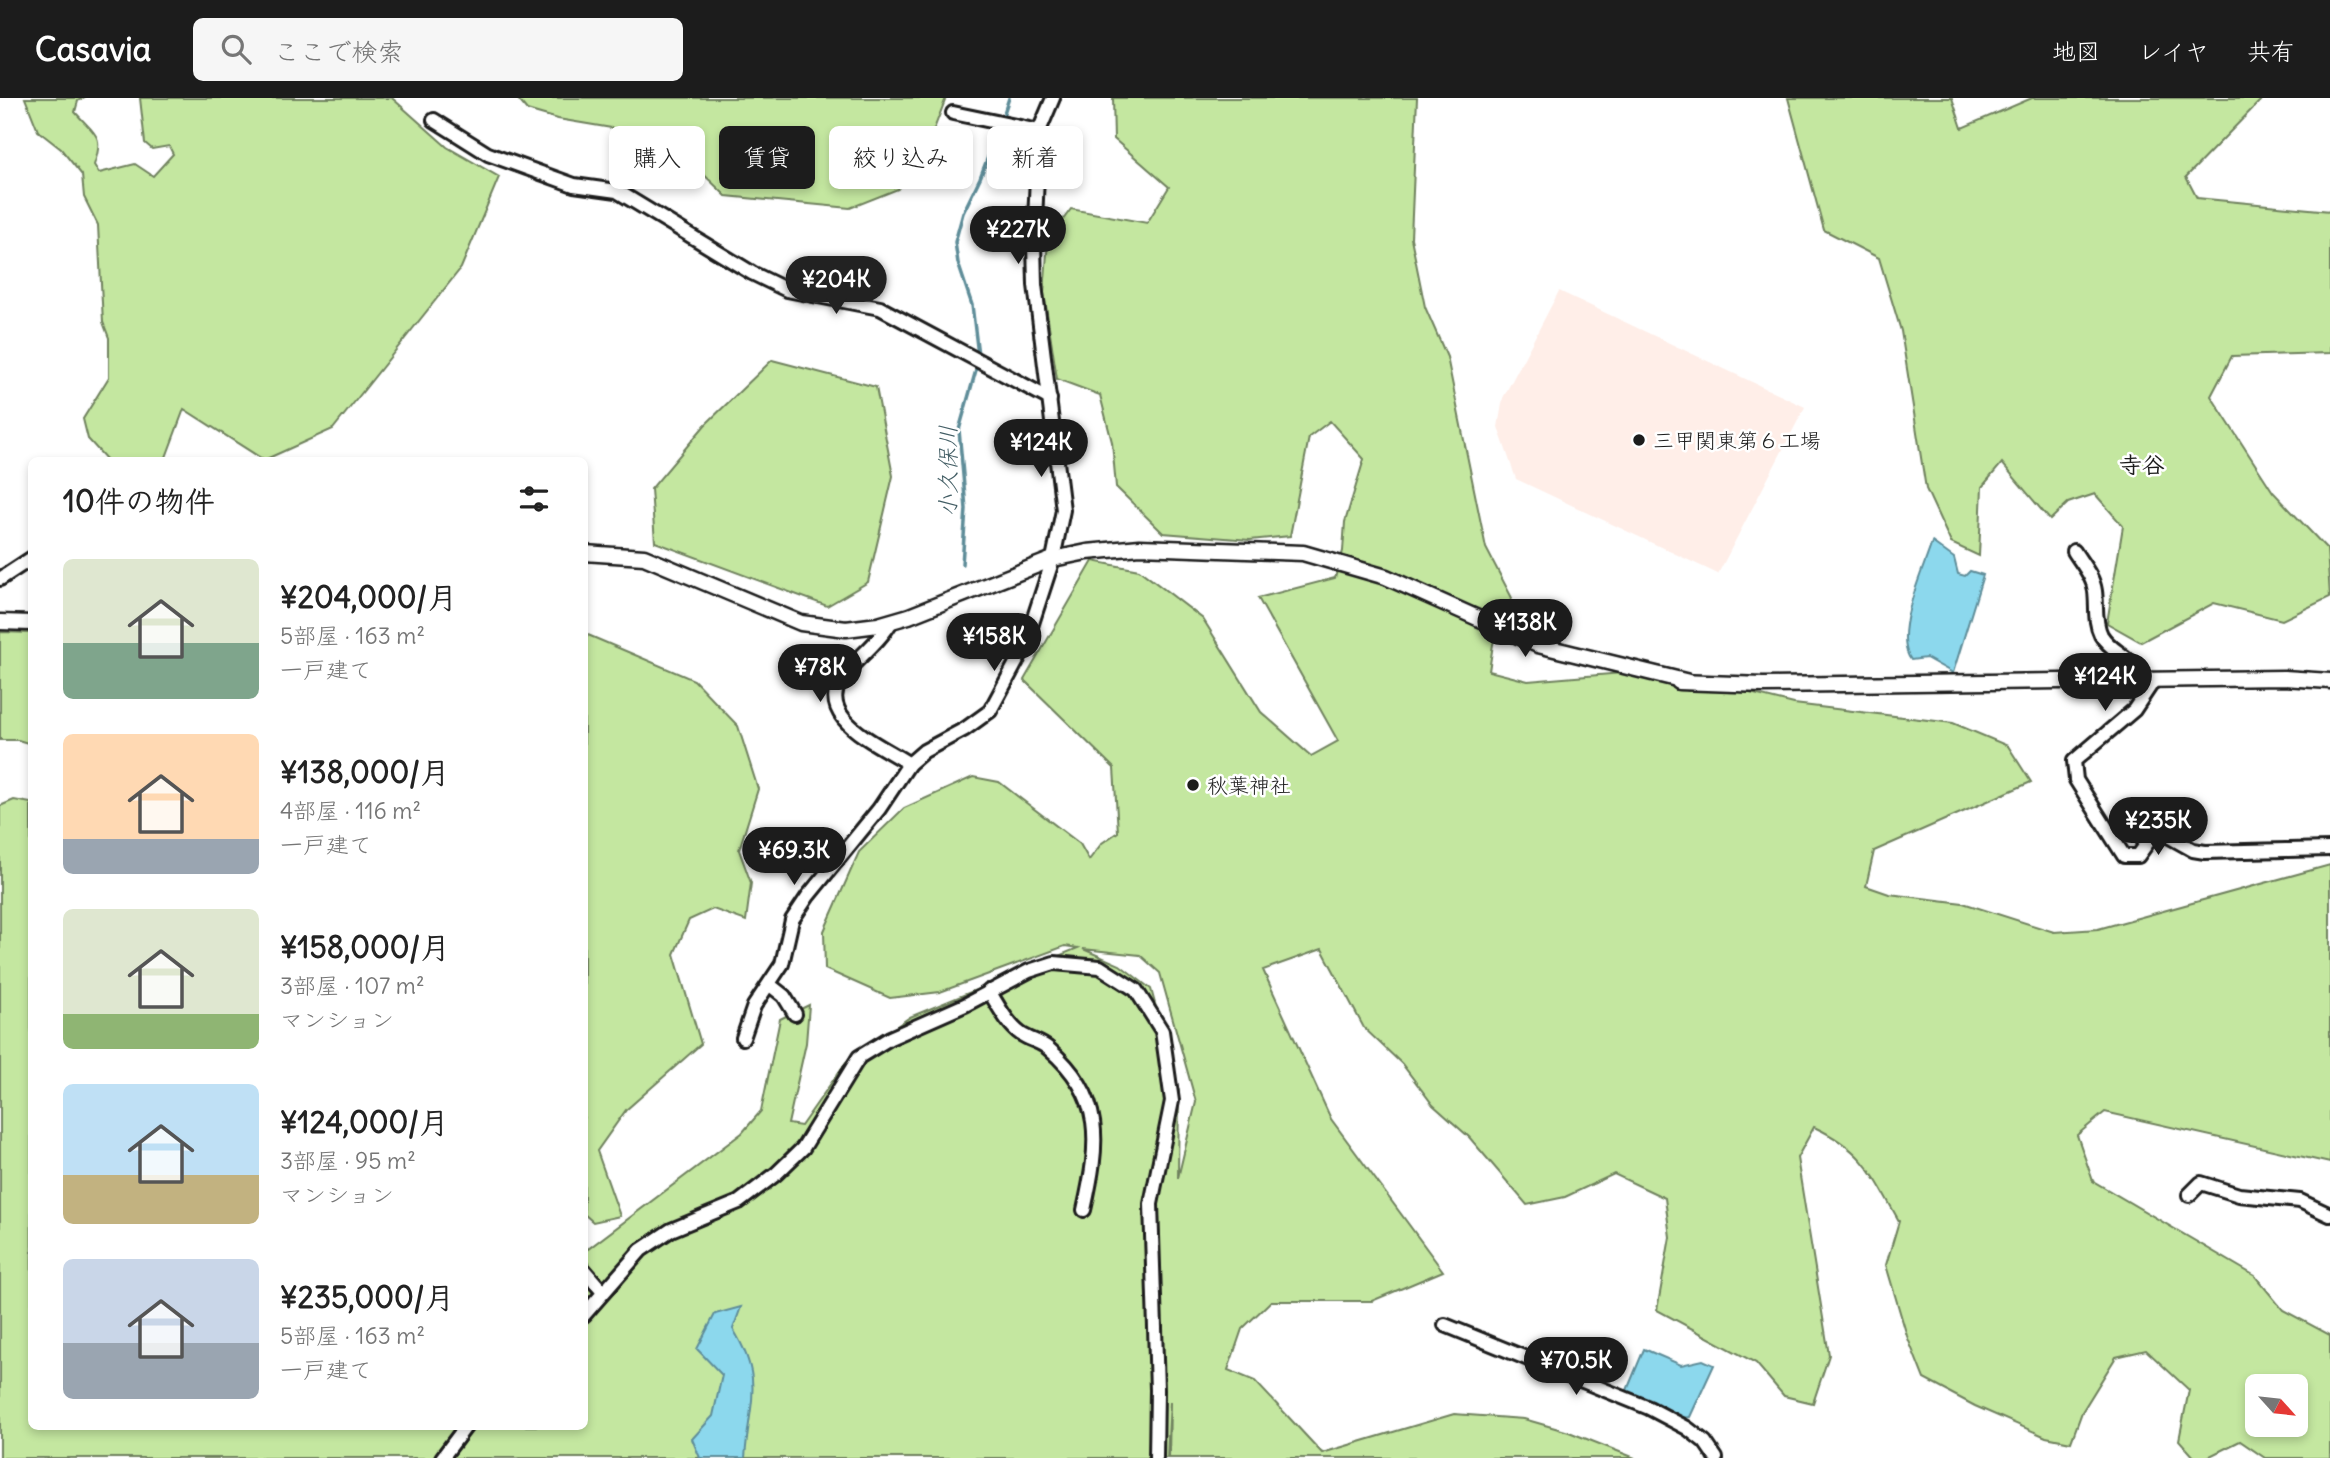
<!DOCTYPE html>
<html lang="ja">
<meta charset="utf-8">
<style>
:root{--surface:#fff;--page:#f6f6f6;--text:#222;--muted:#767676;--accent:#1c1c1c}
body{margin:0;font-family:Delius,"Klee One",sans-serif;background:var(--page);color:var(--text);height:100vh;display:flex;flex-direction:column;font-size:26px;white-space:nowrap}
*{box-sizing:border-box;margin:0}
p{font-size:23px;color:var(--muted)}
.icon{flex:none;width:38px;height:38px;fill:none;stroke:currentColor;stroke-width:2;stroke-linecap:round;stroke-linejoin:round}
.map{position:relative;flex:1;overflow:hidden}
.sheet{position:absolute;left:28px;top:359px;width:560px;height:973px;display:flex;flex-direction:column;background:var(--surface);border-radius:10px;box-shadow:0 4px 10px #0003}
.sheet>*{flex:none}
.guide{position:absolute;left:609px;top:28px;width:665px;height:63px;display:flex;gap:14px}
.needle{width:46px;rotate:117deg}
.fabs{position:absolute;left:2245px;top:1276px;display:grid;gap:14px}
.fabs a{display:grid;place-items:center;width:63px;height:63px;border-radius:10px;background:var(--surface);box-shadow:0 4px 10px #0003;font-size:35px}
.price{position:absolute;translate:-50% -60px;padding:0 16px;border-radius:24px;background:var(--accent);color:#fff;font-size:23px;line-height:46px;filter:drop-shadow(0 2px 4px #0008)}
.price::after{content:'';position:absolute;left:50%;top:42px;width:21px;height:16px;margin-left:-10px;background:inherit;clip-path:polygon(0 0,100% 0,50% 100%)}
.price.selected{background:#222;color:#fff}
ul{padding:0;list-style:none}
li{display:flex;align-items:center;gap:21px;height:175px;padding:0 35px}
li span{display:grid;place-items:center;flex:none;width:196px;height:140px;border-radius:10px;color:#555}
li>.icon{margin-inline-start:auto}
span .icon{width:84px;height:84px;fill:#fffc;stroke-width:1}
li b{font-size:30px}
h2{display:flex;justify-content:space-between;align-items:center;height:84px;padding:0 35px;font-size:30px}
.chip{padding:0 24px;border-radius:10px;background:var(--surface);box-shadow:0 4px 10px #0003;font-size:24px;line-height:63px}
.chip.selected{background:var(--accent);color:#fff}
header{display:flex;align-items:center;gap:42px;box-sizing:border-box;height:98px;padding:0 35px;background:var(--accent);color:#fff}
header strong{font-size:33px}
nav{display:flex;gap:38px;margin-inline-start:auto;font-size:24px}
.search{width:490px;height:63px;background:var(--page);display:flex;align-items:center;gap:18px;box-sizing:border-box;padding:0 24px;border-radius:10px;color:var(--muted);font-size:26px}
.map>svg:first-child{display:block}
.built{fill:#ffeee8}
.green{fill:#c4e7a0;stroke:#70825e;stroke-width:2;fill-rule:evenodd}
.water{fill:#8cd8ed;stroke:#5f8d99;stroke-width:2}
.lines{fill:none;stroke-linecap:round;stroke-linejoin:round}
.stream{stroke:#5f8d99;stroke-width:3.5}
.minor-casing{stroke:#1c1c1c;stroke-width:18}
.tertiary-casing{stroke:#1c1c1c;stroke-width:19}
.minor{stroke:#fff;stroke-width:12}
.tertiary{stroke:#fff;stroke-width:14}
.poi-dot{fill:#1c1c1c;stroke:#fff;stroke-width:2.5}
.labels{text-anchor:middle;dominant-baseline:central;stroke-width:5;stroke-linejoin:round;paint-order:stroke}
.poi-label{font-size:21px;fill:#1c1c1c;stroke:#fff;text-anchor:start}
.neighbourhood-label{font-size:23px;font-weight:bold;fill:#1c1c1c;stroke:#fff}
.water-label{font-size:23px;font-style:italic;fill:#435e65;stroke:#fff}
</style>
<header>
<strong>Casavia</strong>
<div class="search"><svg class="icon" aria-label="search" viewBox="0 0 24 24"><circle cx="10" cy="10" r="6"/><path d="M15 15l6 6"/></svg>ここで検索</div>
<nav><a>地図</a><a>レイヤ</a><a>共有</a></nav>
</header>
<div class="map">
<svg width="2330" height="1360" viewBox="0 0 2330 1360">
<rect width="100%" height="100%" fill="#fff"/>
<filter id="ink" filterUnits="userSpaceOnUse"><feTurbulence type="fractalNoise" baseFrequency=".0143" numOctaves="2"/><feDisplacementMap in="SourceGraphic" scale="14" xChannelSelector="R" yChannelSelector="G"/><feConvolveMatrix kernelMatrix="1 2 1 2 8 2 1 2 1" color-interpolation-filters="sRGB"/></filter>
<g filter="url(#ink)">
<!-- built -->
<polygon class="built" points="1559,193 1805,309 1718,476 1516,381 1498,329 1503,300"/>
<!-- green -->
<g class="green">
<path d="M 25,0 L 83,0 L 78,3 L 75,14 C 94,36 105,36 94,67 L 99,75 L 135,66 L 153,78 L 173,56 L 169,48 L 152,51 L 145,45 L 140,0 L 392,0 L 447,49 L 499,79 L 461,170 L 333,331 L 264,362 L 184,311 L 165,362 L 107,362 L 88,341 L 83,321 L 109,279 L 109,240 L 103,224 L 98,127 L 84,99 L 82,77 L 61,51 L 38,33 Z"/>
<polygon points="517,0 946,0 934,31 898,91 850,110 726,98 665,39 558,21 527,12"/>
<path d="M 1113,0 L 1417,0 L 1411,140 L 1425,209 L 1447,259 L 1486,450 L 1512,500 L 1493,546 L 1489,573 L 1528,583 L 1658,572 L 1794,606 L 1953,625 L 2008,648 L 2031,684 L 1874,753 L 1866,788 L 1889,796 L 1963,805 L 2054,834 L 2098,831 L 2330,767 L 2330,1065 L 2105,1014 L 2077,1037 L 2093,1083 L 2255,1178 L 2283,1212 L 2330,1237 L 2330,1360 L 2265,1360 L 2240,1343 L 2206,1360 L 2195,1360 L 2179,1342 L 2189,1292 L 2146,1252 L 2116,1259 L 2082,1314 L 2071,1344 L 2046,1339 L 1975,1308 L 1924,1281 L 1907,1238 L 1886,1167 L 1899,1123 C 1873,1077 1864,1052 1814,1029 L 1797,1060 L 1829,1257 L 1813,1305 L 1784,1298 L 1756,1265 L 1657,1212 L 1670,1139 L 1665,1100 L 1614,1076 L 1565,1099 L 1527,1107 L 1469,1039 L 1433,1007 L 1402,966 L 1364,930 L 1322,851 L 1263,872 L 1331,1021 L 1443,1173 L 1372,1203 L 1271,1203 L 1242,1231 L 1228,1272 L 1255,1283 L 1322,1355 L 1454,1316 L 1524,1321 L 1569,1334 L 1635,1360 L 1169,1360 L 1170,1304 L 1167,1360 L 0,1360 L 0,708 L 14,702 L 31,705 L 32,1328 L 584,1328 L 585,1147 L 588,1151 L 742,1035 L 761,1013 L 780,921 L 809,907 L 806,945 L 788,1026 L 801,1028 L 846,964 L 910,919 L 1078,850 L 1065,848 L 940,894 L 890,900 L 825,871 L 824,833 L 859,754 L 904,710 L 973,679 L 999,684 L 1080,746 L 1089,762 L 1102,745 L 1118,734 L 1114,670 L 1024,582 L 1093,463 L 1139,472 L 1203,521 L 1261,614 L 1311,658 L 1338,643 L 1258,500 L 1335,480 L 1343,453 L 1345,424 L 1364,361 L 1330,323 L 1309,339 L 1290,438 L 1250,442 L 1163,435 L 1116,389 L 1112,344 L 1100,297 L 1057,281 L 1044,195 L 1048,142 L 1071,111 L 1147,125 L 1169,89 L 1114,41 ZM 1083,851 L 1140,857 L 1160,875 L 1196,1004 L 1178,1080 L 1179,994 L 1151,891 L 1120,867 ZM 2258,1288 L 2296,1288 L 2296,1326 L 2258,1326 Z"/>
<polygon points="1788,0 1952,0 1962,30 2032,0 2263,0 2186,79 2197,100 2330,113 2330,255 2232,258 2211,298 2273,394 2327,451 2330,499 2282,522 2214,505 2141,544 2107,525 2123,428 2095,396 2068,405 2050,422 2002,365 1982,389 1979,458 1951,445 1926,391 1901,233 1879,160 1824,132"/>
<polygon points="772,262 876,289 893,378 868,484 827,508 655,444 651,391 705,327"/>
<polygon points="0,534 31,535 31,646 18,642 0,642"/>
<polygon points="588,537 694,582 738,628 758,691 739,752 751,785 746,823 713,811 689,822 674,856 701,946 626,1012 597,1053 620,1118 593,1124 584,1116 584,539"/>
</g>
<!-- water -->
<g class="water">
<path d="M 1932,444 L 1954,460 L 1958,476 L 1965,478 L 1970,473 L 1983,477 L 1953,575 L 1926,560 L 1911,562 C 1892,536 1923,474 1932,444 Z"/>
<path d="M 741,1209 L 733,1231 C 765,1283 749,1303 745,1360 L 700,1360 L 692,1341 L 713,1318 L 722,1277 L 697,1251 L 715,1216 Z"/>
<polygon points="1644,1251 1681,1267 1703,1262 1714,1267 1690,1319 1681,1320 1625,1297"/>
</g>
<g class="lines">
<!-- stream -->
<g class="stream">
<polyline points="1002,21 1009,0"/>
<polyline points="978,257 972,207 958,165 955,144 963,115 980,80 1000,28"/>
<polyline points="962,466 966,411 959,332 978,265"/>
</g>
<!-- minor casing -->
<g class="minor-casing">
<g id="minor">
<polyline points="953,15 1039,33"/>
<polyline points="434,22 488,56 574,87 617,93 752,175 787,192 880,210 1050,301"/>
<path d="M 2074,453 C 2082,466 2093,478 2095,493 C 2097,508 2094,523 2101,537 C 2113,557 2135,557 2138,582"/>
<polyline points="0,481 32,460"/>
<path d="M 891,524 C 880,543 862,556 847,573 C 807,619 880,646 909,666"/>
<polyline points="2154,582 2134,612 2074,663 2076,682 2124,758 2138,758 2153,737 2159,733 2193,752 2205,754 2330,751"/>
<polyline points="770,887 784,898 795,916"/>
<path d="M 989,893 C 998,907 1007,926 1021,936 C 1030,942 1041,944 1049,951 C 1105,999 1099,1045 1084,1112"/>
<polyline points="743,940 754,908 782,866 792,822 808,798 879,711 909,666 924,653 965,631 990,613 1024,550 1053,461 1063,412 1035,187 1034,146 1039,33 1053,0"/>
<polyline points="2189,1097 2201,1085 2239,1097 2300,1103 2330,1117"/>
<polyline points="584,1172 603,1194"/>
<polyline points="584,1217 641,1152 671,1132 739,1104 776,1076 803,1050 859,959 890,940 965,907 1029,873 1054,865 1100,869 1136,892 1162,933 1172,1003 1151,1106 1157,1292 1156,1360"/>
<polyline points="1445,1227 1649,1310 1687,1330 1705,1344 1716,1360"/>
<polyline points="442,1360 466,1328"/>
</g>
</g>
<!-- tertiary casing -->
<g class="tertiary-casing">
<g id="tertiary">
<polyline points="584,455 644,459 801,525 846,531 878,527 909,518 1053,461 1087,454 1140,449 1303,455 1386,479 1538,547 1689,584"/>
<polyline points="0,524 32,525"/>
<polyline points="1679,584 1763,587 2284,580 2330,583"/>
</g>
</g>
<!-- minor -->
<use href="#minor" class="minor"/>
<!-- tertiary -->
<use href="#tertiary" class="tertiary"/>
</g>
</g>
<!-- markers -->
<g class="poi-dot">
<circle cx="1639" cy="342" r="7"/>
<circle cx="1193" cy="687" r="7"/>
</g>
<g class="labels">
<!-- poi labels -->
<g class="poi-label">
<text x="1653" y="342">三甲関東第６工場</text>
<text x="1207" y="687">秋葉神社</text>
</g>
<!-- neighbourhood labels -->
<g class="neighbourhood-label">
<text x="2142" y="366">寺谷</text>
</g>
<!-- water labels -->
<g class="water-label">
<text transform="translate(947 373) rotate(-90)">小久保川</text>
</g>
</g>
</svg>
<div class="fabs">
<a><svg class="needle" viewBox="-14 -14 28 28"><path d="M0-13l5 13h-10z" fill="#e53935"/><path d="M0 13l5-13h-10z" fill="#767676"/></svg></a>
</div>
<b class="price" style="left:1018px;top:168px">¥227K</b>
<b class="price selected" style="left:836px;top:218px">¥204K</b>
<b class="price" style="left:1041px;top:381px">¥124K</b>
<b class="price" style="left:1525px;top:561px">¥138K</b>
<b class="price" style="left:994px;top:575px">¥158K</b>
<b class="price" style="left:820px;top:606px">¥78K</b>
<b class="price" style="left:2105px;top:615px">¥124K</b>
<b class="price" style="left:2158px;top:759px">¥235K</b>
<b class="price" style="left:794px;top:789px">¥69.3K</b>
<b class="price" style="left:1576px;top:1299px">¥70.5K</b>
<div class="guide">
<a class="chip">購入</a>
<a class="chip selected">賃貸</a>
<a class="chip">絞り込み</a>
<a class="chip">新着</a>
</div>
<section class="sheet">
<h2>10件の物件<svg class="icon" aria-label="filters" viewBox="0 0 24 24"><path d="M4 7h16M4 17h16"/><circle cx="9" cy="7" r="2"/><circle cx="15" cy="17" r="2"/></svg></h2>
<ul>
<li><span style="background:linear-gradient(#dfe7d0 60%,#7fa58c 0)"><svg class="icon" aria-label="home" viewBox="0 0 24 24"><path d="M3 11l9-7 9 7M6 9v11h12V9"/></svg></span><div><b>¥204,000/月</b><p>5部屋 · 163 m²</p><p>一戸建て</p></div></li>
<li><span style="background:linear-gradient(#ffd9b3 75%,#9aa5b1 0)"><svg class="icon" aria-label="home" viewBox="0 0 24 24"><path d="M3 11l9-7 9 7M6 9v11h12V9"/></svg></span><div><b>¥138,000/月</b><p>4部屋 · 116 m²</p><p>一戸建て</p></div></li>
<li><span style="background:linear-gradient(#dfe7d0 75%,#8fb573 0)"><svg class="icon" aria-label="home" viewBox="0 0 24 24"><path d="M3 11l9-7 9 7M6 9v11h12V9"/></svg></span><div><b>¥158,000/月</b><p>3部屋 · 107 m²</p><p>マンション</p></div></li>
<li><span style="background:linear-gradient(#bfe0f5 65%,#c2b280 0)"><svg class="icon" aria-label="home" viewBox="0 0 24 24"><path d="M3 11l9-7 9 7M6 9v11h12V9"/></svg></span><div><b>¥124,000/月</b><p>3部屋 · 95 m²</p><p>マンション</p></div></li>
<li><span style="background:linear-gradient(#c9d6e8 60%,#9aa5b1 0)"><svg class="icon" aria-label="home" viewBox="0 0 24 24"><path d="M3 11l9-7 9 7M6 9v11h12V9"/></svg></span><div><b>¥235,000/月</b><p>5部屋 · 163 m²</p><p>一戸建て</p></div></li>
</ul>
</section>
</div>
